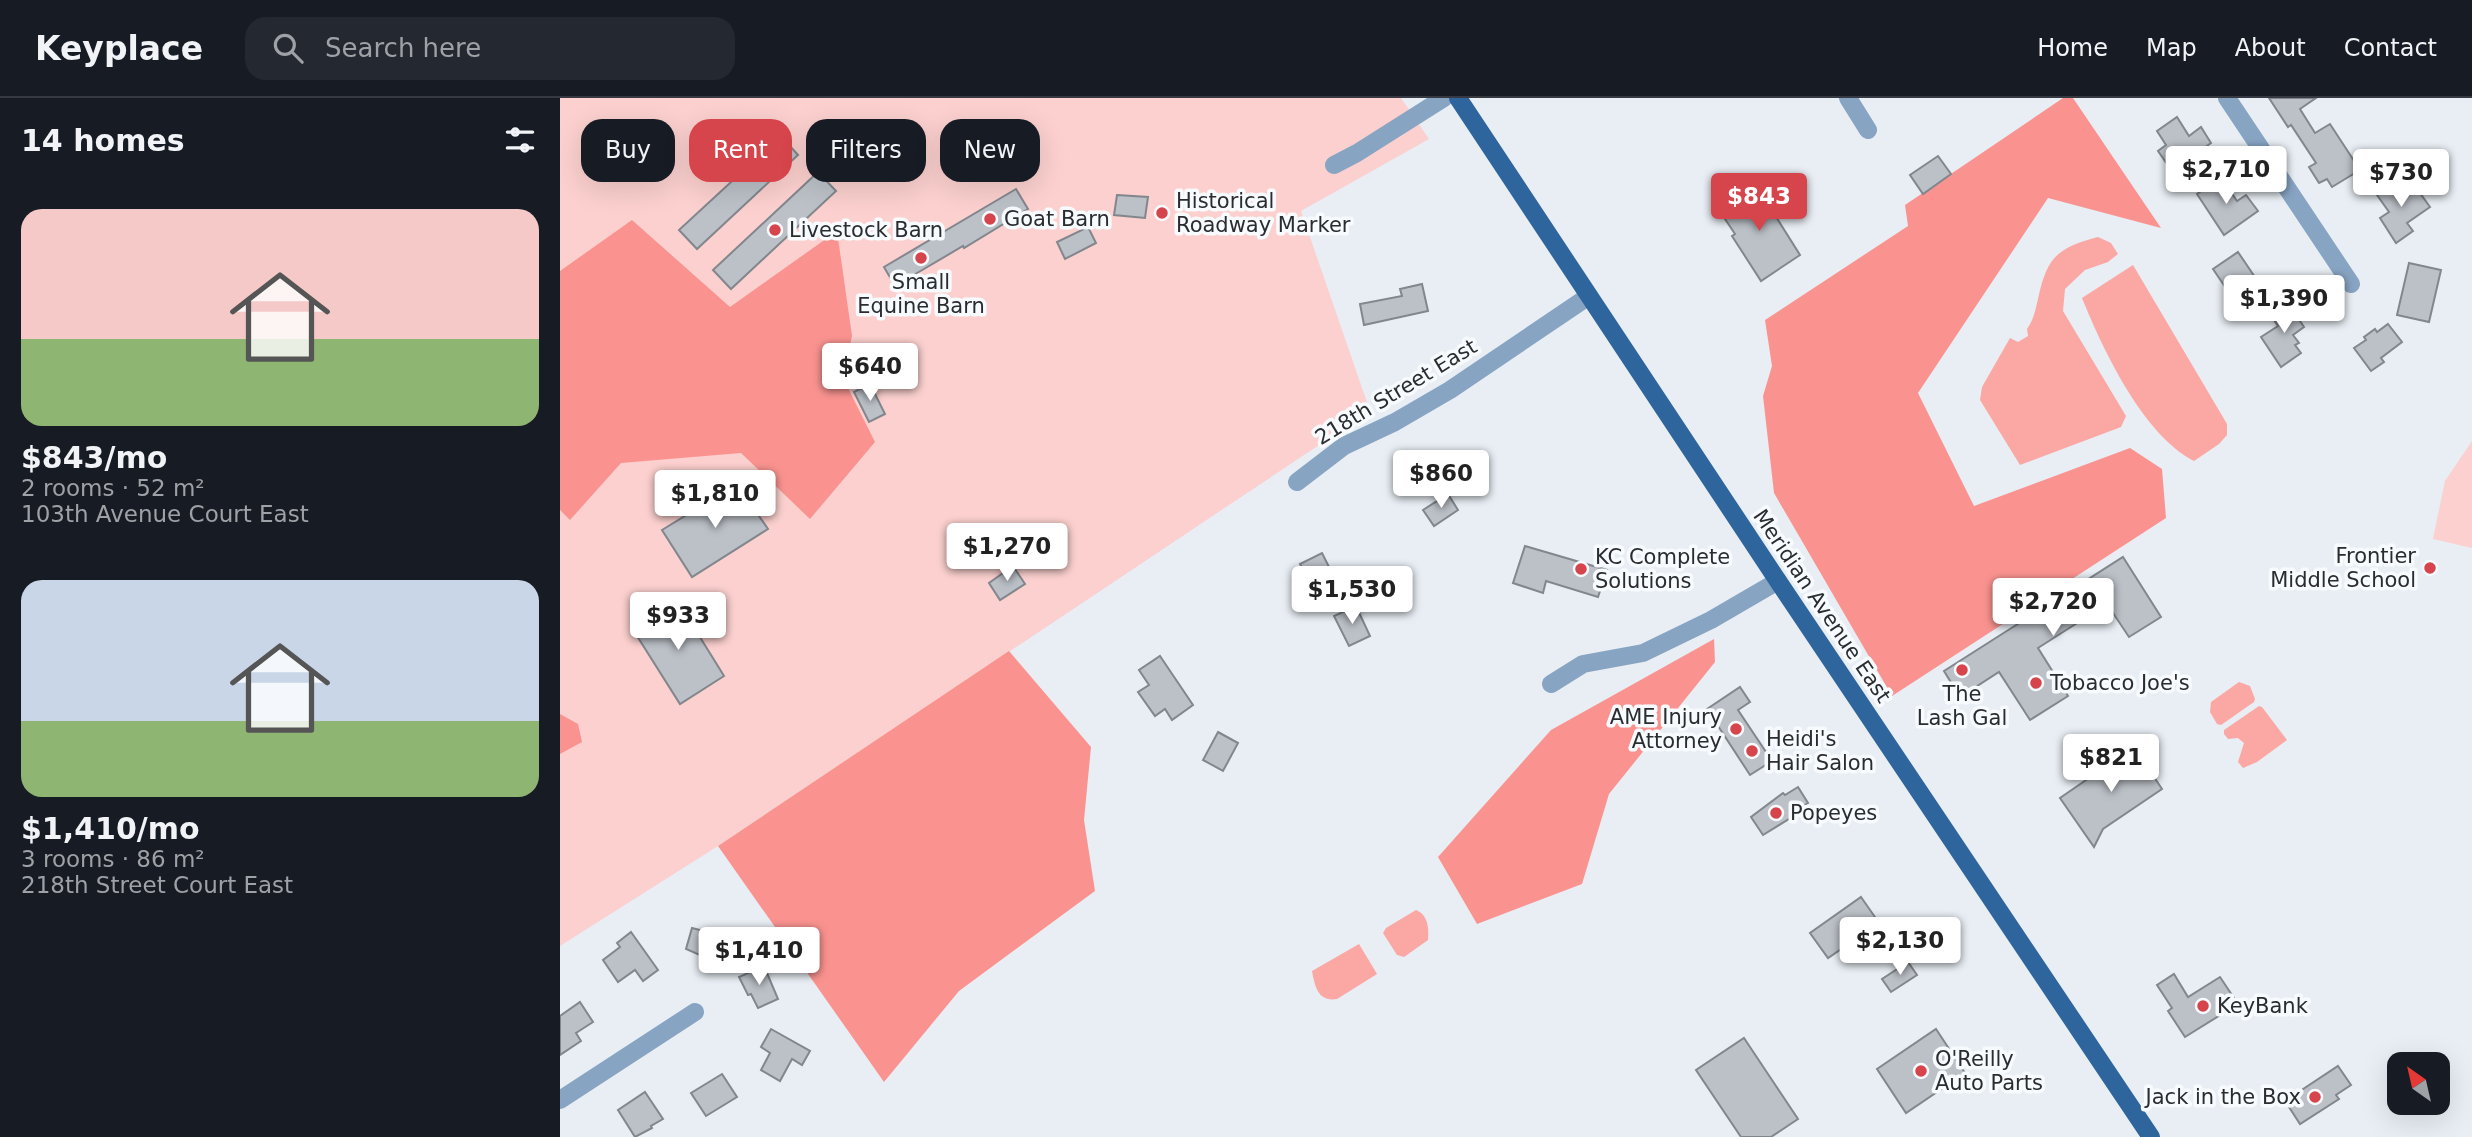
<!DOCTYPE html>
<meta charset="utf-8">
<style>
:root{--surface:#171b24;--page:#242831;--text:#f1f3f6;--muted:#9ea1a6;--line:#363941;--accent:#d5454b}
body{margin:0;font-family:"DejaVu Sans",sans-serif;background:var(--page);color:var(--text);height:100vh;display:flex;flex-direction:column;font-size:26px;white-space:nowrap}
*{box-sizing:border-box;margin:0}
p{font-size:23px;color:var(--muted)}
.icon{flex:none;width:38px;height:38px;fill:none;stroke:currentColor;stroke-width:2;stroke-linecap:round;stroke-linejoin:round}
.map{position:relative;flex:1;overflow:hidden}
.drawer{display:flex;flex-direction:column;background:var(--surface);width:560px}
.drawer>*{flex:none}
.top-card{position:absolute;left:21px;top:21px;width:665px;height:63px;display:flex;gap:14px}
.needle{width:46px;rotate:326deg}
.tools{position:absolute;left:1827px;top:954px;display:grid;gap:14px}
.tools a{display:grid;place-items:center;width:63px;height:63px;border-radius:14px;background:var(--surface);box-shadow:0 7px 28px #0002;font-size:35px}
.price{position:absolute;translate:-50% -60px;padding:0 16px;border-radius:7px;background:#fff;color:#222;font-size:23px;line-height:46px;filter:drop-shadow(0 2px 4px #0008)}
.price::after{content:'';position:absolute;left:50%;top:42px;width:21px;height:16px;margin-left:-10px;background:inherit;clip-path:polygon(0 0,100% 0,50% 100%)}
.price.active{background:var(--accent);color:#fff}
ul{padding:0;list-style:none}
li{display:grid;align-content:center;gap:14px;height:371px;padding:0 21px}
li span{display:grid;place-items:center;height:217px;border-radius:21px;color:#555}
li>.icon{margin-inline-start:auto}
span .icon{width:126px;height:126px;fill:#fffc;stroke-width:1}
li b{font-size:30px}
h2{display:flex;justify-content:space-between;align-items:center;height:84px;padding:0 21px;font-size:30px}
.tag{padding:0 24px;border-radius:21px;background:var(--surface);box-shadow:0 7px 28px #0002;font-size:24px;line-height:63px}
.tag.active{background:var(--accent);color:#fff}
header{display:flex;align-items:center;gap:42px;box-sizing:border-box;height:98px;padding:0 35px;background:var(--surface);border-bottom:2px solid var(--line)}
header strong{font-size:33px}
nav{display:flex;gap:38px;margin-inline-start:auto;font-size:24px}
.search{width:490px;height:63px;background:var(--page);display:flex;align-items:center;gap:18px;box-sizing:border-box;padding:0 24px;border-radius:21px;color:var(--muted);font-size:26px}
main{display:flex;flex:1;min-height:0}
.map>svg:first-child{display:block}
.green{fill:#fbd0ce}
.forest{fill:#fa9390}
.water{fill:#fba7a3}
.building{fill:#bcc1c8;stroke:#81878c;stroke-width:2}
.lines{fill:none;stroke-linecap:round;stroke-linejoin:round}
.minor{stroke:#87a4c3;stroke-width:18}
.major{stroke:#2d659c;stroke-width:18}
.poi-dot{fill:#d5454b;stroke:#f7fbfe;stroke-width:2.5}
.labels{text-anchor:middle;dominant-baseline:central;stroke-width:7;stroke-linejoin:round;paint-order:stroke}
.poi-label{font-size:21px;fill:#2a2c2f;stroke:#f7fbfe;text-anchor:start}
.street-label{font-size:21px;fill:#2a2c2f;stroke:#f7fbfe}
</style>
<header>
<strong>Keyplace</strong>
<div class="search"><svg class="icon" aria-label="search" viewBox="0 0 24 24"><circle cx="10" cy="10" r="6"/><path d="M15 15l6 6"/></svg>Search here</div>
<nav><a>Home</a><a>Map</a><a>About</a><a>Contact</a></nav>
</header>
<main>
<section class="drawer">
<h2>14 homes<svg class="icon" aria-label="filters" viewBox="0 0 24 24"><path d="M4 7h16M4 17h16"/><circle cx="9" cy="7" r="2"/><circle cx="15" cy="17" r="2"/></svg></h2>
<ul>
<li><span style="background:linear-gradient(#f6c9c9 60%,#8fb573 0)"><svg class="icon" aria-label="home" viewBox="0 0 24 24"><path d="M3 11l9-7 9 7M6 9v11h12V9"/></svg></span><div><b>$843/mo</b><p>2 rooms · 52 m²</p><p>103th Avenue Court East</p></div></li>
<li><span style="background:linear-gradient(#c9d6e8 65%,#8fb573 0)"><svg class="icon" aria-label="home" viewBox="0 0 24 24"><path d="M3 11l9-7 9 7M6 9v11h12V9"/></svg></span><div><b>$1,410/mo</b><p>3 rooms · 86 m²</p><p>218th Street Court East</p></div></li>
</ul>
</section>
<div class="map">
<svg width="1912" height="1039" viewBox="0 0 1912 1039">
<rect width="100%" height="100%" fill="#e8eef4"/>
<!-- green -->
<g class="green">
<polygon points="0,0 841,0 869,41 741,113 810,313 158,748 0,848"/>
<polygon points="1912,343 1912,450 1873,441 1885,383"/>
</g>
<!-- forest -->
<g class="forest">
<polygon points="1503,0 1513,0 1601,130 1488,100 1358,295 1414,408 1570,350 1602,371 1606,420 1332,598 1214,395 1203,298 1212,268 1205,222 1348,128 1345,107"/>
<polygon points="72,122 170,209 277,133 292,238 283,280 315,344 250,421 181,355 61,365 10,422 0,412 0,173"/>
<polygon points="1154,541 1155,564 1049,696 1022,786 917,826 878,759 991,632"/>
<polygon points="449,553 531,649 524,722 535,793 399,893 324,984 158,748"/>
<polygon points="0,616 18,626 22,644 0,656"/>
</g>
<!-- water -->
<g class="water">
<path d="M 1538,139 L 1551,145 L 1558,156 L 1548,164 L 1525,172 L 1505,191 L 1503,213 L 1566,318 L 1561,329 L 1460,367 L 1420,302 L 1422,289 L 1450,240 L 1458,244 L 1468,238 L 1467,231 C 1474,221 1475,213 1478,201 C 1487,159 1497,150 1538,139 Z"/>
<path d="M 1573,167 L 1667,326 L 1667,337 L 1659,346 L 1634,363 C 1583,337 1543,252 1522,200 Z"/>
<polygon points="1679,584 1690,588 1695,601 1694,604 1661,627 1657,626 1650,614 1651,604"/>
<polygon points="1699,608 1702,609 1727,642 1697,664 1683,670 1678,664 1684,645 1678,640 1668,641 1664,636 1664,632"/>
<path d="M 856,812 C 868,817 869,830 868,842 L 844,859 L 837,857 L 823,835 L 826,830 Z"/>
<path d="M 799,846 L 817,876 L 777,901 C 758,904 755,889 752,873 Z"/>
</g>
<!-- building -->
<g class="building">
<polygon points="1709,0 1756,0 1740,11 1755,35 1770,26 1800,72 1772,89 1767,81 1759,85 1749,69 1756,65 1731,27 1728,29"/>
<polygon points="1617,19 1629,38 1641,29 1651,45 1612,73 1598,53 1606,47 1597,33"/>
<polygon points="221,38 238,57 137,151 119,132"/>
<polygon points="1378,58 1391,76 1363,96 1350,77"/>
<polygon points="258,74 276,93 171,191 153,172"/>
<polygon points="1661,79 1677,103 1686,97 1698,113 1664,137 1637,96"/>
<polygon points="1840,81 1850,96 1857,91 1870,109 1847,125 1853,133 1836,145 1820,120 1829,114 1817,97"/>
<polygon points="1196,87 1240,157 1201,183 1172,138 1175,136 1159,112"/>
<polygon points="456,91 468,111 404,150 403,148 335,188 324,169"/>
<polygon points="557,97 588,99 585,120 554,117"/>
<polygon points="528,129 536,145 505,161 497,144"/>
<polygon points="1678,154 1709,200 1691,212 1682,197 1674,202 1653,171"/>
<polygon points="1849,165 1881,172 1869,224 1837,217"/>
<polygon points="862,186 868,213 804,227 800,206 842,198 840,191"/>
<polygon points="1727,204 1744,229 1733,237 1739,245 1735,247 1741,255 1721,269 1701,239 1718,228 1710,216"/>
<polygon points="1828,226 1842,244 1821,260 1824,264 1811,273 1794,250 1806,242 1804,239 1815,231 1817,234"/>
<polygon points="310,286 325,316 309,324 294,294"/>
<polygon points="177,386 208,431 132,479 102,432"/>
<polygon points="888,396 898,412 874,428 863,412"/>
<polygon points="965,448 1047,472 1038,499 986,483 983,495 953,485"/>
<polygon points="762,455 778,487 770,491 778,506 763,513 740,466"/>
<polygon points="1563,459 1601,519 1569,539 1547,506 1478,550 1508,598 1470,622 1439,574 1400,599 1384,573"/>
<polygon points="453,468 465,486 440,502 429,485"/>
<polygon points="117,502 164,578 120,606 72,530"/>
<polygon points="796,508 810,538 789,548 774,518"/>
<polygon points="600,558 633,607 612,622 605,611 595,618 578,594 589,587 579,572"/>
<polygon points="1180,589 1190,604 1178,612 1212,663 1190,677 1147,611"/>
<polygon points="658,634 678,645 663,673 643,662"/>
<polygon points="1574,649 1602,691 1543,731 1534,749 1500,700"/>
<polygon points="1238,689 1248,705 1235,713 1237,716 1203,737 1191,719 1223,695 1225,697"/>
<polygon points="1301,799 1317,822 1307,830 1309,832 1268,860 1250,835"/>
<polygon points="132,830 167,839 158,865 126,851"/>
<polygon points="71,834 98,872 83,883 75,872 58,884 43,862 60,849 57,845"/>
<polygon points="1348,864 1357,877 1331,894 1322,881"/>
<polygon points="204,868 218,901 198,910 191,896 188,897 179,879"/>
<polygon points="1614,876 1628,899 1660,879 1678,906 1625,939 1608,913 1612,910 1597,887"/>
<polygon points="20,904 33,924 16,935 21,943 0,957 0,918"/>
<polygon points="211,931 250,953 242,967 232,961 220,983 201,972 210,955 201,949"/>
<polygon points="1376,931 1405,975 1346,1015 1317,971"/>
<polygon points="1184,940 1238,1021 1211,1039 1181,1039 1136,972"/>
<polygon points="1778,968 1791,987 1776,997 1779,1001 1740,1026 1725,1003"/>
<polygon points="162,976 177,999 146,1018 131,995"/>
<polygon points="85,994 103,1021 91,1028 92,1030 75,1039 58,1012"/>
</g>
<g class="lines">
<!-- minor -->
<g class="minor">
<polyline points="1288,0 1308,32"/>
<polyline points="1667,0 1791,186"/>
<polyline points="774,67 797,55 884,0"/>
<polyline points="737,384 784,348 835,324 890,292 1029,198"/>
<polyline points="991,586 1023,566 1083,555 1151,522 1218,483"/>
<polyline points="0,1002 135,914"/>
</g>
<!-- major -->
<polyline class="major" points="898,0 1218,483 1591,1039"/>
</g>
<!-- markers -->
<g class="poi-dot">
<circle cx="602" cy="115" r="7"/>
<circle cx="430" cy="121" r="7"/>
<circle cx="215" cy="132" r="7"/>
<circle cx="361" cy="160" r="7"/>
<circle cx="1870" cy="470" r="7"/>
<circle cx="1021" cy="471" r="7"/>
<circle cx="1402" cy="572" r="7"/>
<circle cx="1476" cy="585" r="7"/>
<circle cx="1176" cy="631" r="7"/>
<circle cx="1192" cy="653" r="7"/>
<circle cx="1216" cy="715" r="7"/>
<circle cx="1643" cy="908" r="7"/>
<circle cx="1361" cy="973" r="7"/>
<circle cx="1755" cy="999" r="7"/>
</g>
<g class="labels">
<!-- poi labels -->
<g class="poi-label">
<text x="616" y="103">Historical<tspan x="616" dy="24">Roadway Marker</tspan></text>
<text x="444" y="121">Goat Barn</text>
<text x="229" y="132">Livestock Barn</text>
<text x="361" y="184" text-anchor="middle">Small<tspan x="361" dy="24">Equine Barn</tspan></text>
<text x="1856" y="458" text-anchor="end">Frontier<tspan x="1856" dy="24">Middle School</tspan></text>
<text x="1035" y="459">KC Complete<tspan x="1035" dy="24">Solutions</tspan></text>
<text x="1490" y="585">Tobacco Joe's</text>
<text x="1402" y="596" text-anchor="middle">The<tspan x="1402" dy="24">Lash Gal</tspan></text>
<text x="1162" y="619" text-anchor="end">AME Injury<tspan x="1162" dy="24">Attorney</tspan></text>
<text x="1206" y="641">Heidi's<tspan x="1206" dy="24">Hair Salon</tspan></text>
<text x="1230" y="715">Popeyes</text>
<text x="1657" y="908">KeyBank</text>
<text x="1375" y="961">O'Reilly<tspan x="1375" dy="24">Auto Parts</tspan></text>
<text x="1741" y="999" text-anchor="end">Jack in the Box</text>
</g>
<!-- street labels -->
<g class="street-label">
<text transform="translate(836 294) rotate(-31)">218th Street East</text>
<text transform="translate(1262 508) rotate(56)">Meridian Avenue East</text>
</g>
</g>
</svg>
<div class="tools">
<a><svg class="needle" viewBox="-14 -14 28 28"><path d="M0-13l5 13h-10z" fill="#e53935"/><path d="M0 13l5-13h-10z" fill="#9ea1a6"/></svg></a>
</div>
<b class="price" style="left:1666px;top:108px">$2,710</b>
<b class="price" style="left:1841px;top:111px">$730</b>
<b class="price active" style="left:1199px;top:135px">$843</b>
<b class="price" style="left:1724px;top:237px">$1,390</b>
<b class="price" style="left:310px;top:305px">$640</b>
<b class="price" style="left:881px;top:412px">$860</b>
<b class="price" style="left:155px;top:432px">$1,810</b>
<b class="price" style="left:447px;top:485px">$1,270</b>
<b class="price" style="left:792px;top:528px">$1,530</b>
<b class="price" style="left:1493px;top:540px">$2,720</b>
<b class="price" style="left:118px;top:554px">$933</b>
<b class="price" style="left:1551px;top:696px">$821</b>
<b class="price" style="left:1340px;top:879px">$2,130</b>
<b class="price" style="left:199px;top:889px">$1,410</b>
<div class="top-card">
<a class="tag">Buy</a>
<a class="tag active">Rent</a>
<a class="tag">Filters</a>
<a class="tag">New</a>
</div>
</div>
</main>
